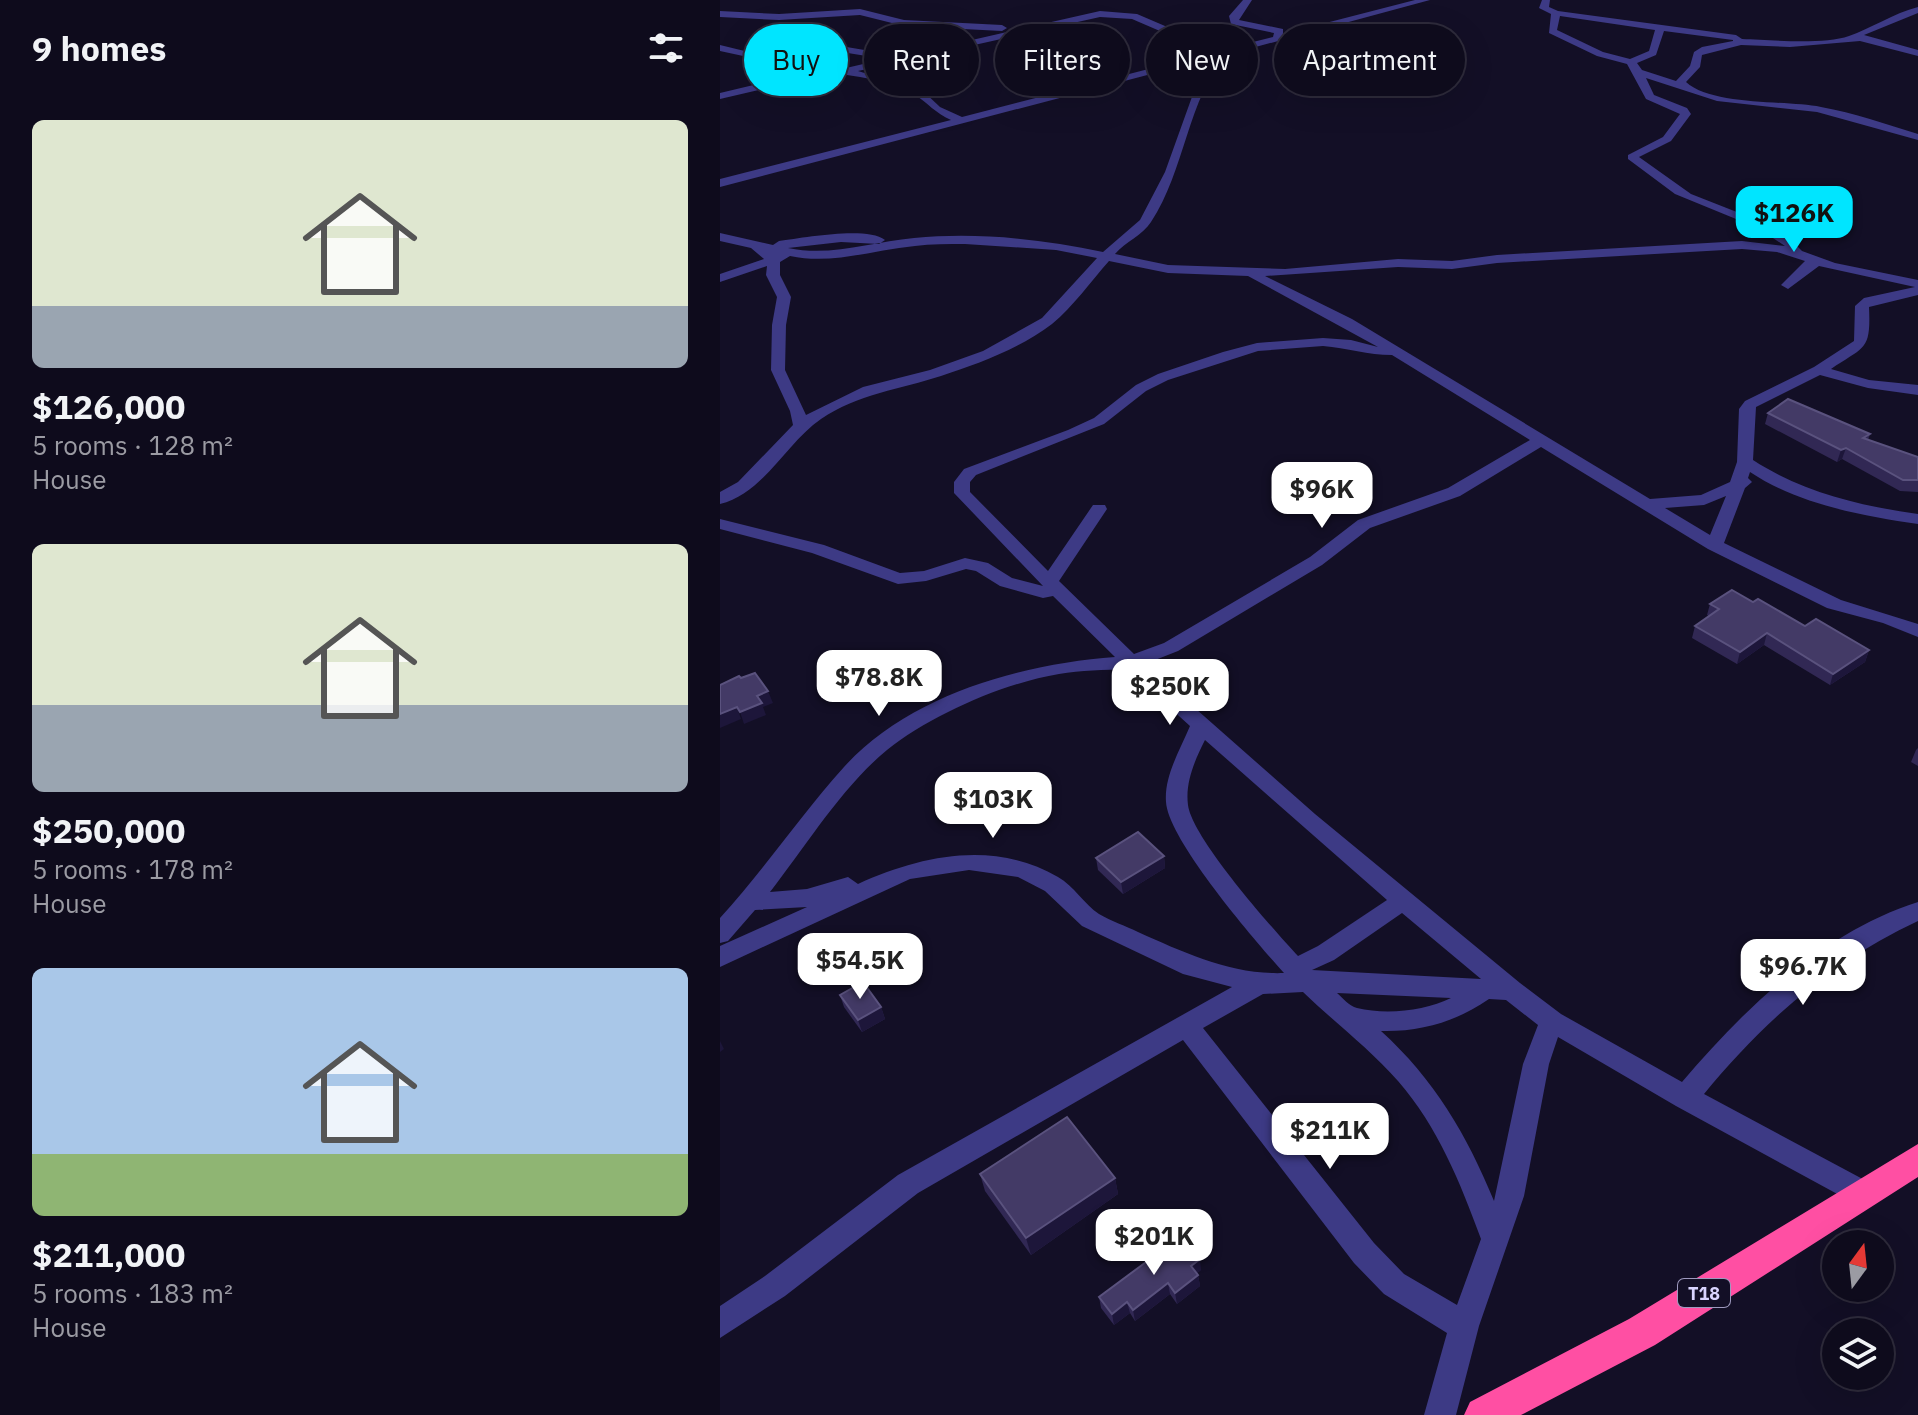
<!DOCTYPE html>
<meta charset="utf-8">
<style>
:root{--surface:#0e0b1c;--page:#1c1929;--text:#f1f3f6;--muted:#9b9ba3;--line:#2e2b3b;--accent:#00e5ff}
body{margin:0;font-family:"IBM Plex Sans",sans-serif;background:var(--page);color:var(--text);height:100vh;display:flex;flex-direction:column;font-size:30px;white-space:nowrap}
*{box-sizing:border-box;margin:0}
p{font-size:26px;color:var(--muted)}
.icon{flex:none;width:44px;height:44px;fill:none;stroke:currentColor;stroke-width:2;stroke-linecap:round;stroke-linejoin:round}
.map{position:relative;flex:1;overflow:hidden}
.details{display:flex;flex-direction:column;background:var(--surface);width:720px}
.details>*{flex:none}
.top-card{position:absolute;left:24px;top:24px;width:760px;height:72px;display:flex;gap:16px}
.needle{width:52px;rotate:15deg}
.fabs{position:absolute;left:1102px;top:1230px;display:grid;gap:16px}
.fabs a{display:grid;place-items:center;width:72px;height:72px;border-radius:50%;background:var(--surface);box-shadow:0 8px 32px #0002,0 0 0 2px var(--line);font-size:40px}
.price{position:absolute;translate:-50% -68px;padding:0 18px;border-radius:16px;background:#fff;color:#222;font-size:26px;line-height:52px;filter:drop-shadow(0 2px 4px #0008)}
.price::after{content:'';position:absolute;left:50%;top:48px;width:24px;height:18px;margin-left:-12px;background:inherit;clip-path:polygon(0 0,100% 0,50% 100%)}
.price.current{background:var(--accent);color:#111}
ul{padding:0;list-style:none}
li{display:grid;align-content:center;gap:16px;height:424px;padding:0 32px}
li span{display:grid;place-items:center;height:248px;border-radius:12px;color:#555}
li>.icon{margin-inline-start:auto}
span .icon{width:144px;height:144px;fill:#fffc;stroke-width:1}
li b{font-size:34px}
h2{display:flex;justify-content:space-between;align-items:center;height:96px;padding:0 32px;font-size:34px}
.tag{padding:0 28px;border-radius:36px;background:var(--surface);box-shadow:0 8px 32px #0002,0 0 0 2px var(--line);font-size:28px;line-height:72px}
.tag.current{background:var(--accent);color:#111}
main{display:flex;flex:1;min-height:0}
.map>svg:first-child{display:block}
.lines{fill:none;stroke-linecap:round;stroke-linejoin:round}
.minor{fill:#3d3a85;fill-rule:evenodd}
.highway{fill:#ff4fa3;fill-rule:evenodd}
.wall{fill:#312854}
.shaded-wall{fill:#1d163a}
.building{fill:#433a66;stroke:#5a527e;stroke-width:2}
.labels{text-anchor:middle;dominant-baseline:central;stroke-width:7;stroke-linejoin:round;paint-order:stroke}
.shield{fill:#130f26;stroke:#9e99be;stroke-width:2}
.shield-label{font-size:18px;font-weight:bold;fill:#d9d4ff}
</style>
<main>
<section class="details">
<h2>9 homes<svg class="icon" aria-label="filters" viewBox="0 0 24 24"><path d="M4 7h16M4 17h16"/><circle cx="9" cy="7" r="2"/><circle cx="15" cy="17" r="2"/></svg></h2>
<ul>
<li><span style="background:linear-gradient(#dfe7d0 75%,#9aa5b1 0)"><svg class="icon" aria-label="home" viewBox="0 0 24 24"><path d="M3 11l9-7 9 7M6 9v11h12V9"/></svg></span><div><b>$126,000</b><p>5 rooms · 128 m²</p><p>House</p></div></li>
<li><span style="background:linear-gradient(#dfe7d0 65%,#9aa5b1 0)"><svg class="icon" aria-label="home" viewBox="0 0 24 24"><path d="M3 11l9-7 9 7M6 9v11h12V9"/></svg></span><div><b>$250,000</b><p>5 rooms · 178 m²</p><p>House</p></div></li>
<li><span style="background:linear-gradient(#a9c7e8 75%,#8fb573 0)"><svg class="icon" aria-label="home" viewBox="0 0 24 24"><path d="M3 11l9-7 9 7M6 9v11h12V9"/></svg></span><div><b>$211,000</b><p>5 rooms · 183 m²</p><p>House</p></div></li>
</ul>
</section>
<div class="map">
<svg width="1198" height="1415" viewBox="0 0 1198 1415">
<rect width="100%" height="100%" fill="#130f26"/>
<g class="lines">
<!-- minor -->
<g class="minor">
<path d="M 523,0 L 532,0 L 519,20 L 563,29 L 563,34 L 695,0 L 710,0 L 506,55 C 468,98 465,171 431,222 C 423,235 405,242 395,254 L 448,265 L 565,269 L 678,259 L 732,261 L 777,255 L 1022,241 L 1065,246 L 1038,228 L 955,194 L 908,159 L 908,155 L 943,137 L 960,114 L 926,99 L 907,64 L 877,56 L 829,33 L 831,14 L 819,8 L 822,0 L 830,0 L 829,7 L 838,11 L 1016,35 L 1022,39 C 1051,40 1103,45 1129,36 C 1150,29 1174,13 1198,7 L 1198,13 L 1144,35 L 1198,50 L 1198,56 L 1140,41 L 1070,47 L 1021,45 L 982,55 L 980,67 L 966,82 C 992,106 1066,100 1101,107 C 1134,113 1166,124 1198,134 L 1198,140 L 1097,112 L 997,101 L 926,78 L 934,95 L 967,108 L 971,114 L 951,141 L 919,157 L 971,194 L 1060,229 L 1082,251 L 1115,263 L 1198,280 L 1198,295 L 1149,307 C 1151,351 1145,346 1111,369 L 1149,380 L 1198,385 L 1198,395 L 1148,388 L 1100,375 L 1036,407 L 1033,460 C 1082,492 1141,506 1198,514 L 1198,524 C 1142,516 1078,504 1030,472 L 1028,478 L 1032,482 L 1025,488 L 1004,543 L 1121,600 L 1198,624 L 1198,637 L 1163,623 L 1107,608 L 988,549 L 821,447 L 740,496 L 650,528 L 602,565 L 458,651 L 425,664 L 595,814 L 800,983 L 841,1014 L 962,1082 C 1025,1008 1103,932 1198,902 L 1198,921 C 1112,961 1044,1021 984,1094 L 1152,1184 L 1156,1193 L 1152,1202 L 1142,1206 L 1132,1202 L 956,1106 L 838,1037 L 829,1064 L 804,1196 L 759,1326 L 736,1415 L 704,1415 L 727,1333 L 664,1294 L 634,1263 L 463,1040 L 198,1193 L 65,1296 L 0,1338 L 0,1306 L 45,1276 L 178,1175 L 512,987 L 463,974 L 362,926 L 325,891 L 298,877 L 249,870 L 190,879 L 0,967 L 0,946 L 87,907 L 35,910 L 8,941 L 0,943 L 0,918 C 44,870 80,816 124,767 C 189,695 301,664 395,657 L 333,596 L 323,598 L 280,586 L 256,571 L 246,569 L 206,581 L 178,584 L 92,553 L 0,529 L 0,519 L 104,545 L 180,573 L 204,571 L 245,558 L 268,563 L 292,578 L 323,586 L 234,493 L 234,482 L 244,469 L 348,430 L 374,418 L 416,385 L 438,374 L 503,352 L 537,343 L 603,338 L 631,340 L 658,347 L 528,276 L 448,273 L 389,261 C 371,281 353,307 332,324 C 301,348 258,364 221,376 C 181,389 138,394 101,419 C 66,443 44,493 0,504 L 0,492 L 18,482 L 73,425 L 70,411 L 51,370 L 52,325 L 57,297 L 46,275 L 47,266 L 0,282 L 0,274 L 44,259 L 31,248 L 0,241 L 0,233 L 53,245 L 59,241 C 84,238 146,226 165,240 L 159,244 L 121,242 L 68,248 C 111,257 151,242 194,238 C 257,232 322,239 383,252 L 420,220 L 445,172 L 482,69 L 492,58 L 0,187 L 0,179 L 231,120 C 215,113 208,103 195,95 C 167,79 127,74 96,72 L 98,76 L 0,99 L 0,93 L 93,71 L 0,51 L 0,45 L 78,64 L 126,68 L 165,59 L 103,49 L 33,50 L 28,47 L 33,44 L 103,43 L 168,54 L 173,58 L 380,11 L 417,14 L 501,50 L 553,37 L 554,33 L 511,24 L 509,16 ZM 840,16 L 935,30 L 929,51 L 910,59 L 883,52 L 837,30 ZM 380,17 L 412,19 L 491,53 L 242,117 L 220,107 L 203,91 L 138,71 ZM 944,31 L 1013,40 L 1013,41 L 982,47 L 974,52 L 970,66 L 956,81 L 922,70 L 917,63 L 936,55 ZM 245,244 L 336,250 L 377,258 L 322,318 L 263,351 L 210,370 L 143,387 L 86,415 L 65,370 L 66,325 L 71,297 L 60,275 L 60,262 L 70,256 C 112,265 153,250 195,246 C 211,244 228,244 245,244 ZM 1022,249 L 1057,252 L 1085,261 L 1061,285 L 1068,289 L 1099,266 L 1195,287 L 1144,298 L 1135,306 L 1134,341 L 1094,367 L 1025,401 L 1019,409 L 1017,462 L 1010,482 L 981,495 L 930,499 L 632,319 L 545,276 L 678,267 L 732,269 L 777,263 ZM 603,346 C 627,348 648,355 672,355 L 810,440 L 728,488 L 638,520 L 590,557 L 444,643 L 414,654 L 339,581 L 387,509 L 385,505 L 373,505 L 328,571 L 250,492 L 250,482 L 256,475 L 384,424 L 426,391 L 448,380 L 538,351 ZM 1006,496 L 990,535 L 945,508 L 984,505 ZM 407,669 L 470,726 C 460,750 444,776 446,802 C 448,840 537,943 564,973 C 512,975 465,953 418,932 C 406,926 391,921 379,914 C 364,904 354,886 338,877 C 274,840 202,855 138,884 L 128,877 L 87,889 L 50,892 C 86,846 122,787 167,750 C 211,715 284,683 339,674 C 361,670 384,670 407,669 ZM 485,740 L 667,900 L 598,946 L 578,956 C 553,929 472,838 468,805 C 465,782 475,760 485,740 ZM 682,913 L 761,979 L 592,970 L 614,960 ZM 583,992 C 614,1022 649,1048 678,1081 C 718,1127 740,1182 761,1239 L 737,1305 L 684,1274 L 654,1243 L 483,1028 L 543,994 ZM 617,993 L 731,998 C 705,1011 666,1015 637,1008 C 629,1006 623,998 617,993 ZM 769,999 L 786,1000 L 818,1025 L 803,1064 L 774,1201 C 747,1135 714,1079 661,1031 C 700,1032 736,1022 769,999 Z"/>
<polygon points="140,9 184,20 282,25 287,28 282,31 184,26 140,15 59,20 0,17 0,11 59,14"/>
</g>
<!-- highway -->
<polygon class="highway" points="1198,1144 1198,1177 935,1345 801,1415 744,1415 750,1402 909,1319"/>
</g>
<!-- wall -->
<g class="wall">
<polygon points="1048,413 1150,434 1148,440 1198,457 1198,492 1180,491 1122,459 1117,462 1045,424"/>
<polygon points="1033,602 1085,626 1149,650 1145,662 1110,685 1044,645 1017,664 972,638 975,626 989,616 987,615 990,604"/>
<polygon points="1198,748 1198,766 1191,762 1196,750"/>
<polygon points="444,856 445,868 403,894 378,870 376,858"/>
<polygon points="120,995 161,1007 165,1019 142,1032 124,1007"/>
<polygon points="260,1174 395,1178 398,1194 311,1255 265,1191"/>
<polygon points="481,1270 477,1273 478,1275 480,1286 457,1304 450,1294 415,1321 410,1313 394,1325 381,1308 379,1297"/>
</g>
<!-- shaded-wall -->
<g class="shaded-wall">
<polygon points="1126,448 1122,459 1117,462 1121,450"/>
<polygon points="1047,633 1044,645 1017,664 1020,652"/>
<polygon points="1149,650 1145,662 1110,685 1113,674"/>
<polygon points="48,691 53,703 43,707 46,715 24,724 20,712 37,696"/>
<polygon points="17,707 21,719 0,728 0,714"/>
<polygon points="444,856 445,868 403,894 401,882"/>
<polygon points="161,1007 165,1019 142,1032 138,1020"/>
<polygon points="0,1041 4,1049 0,1052"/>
<polygon points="395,1178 398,1194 311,1255 306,1238"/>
<polygon points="480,1259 481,1270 472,1277 471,1266"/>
<polygon points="478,1275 480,1286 457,1304 455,1293"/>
<polygon points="448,1283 450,1294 415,1321 413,1310"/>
<polygon points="407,1302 410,1313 394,1325 392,1314"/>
</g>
<!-- building -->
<g class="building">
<polygon points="1068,399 1150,434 1143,438 1198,457 1198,480 1183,480 1126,448 1121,450 1048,413"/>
<polygon points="1012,590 1033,602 1038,599 1085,626 1096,619 1149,650 1113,674 1047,633 1020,652 975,626 999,609 990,604"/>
<polygon points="35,673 48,691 37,696 42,703 20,712 17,707 0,714 0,685 19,676 21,678"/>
<polygon points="418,832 444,856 401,882 376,858"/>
<polygon points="143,982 161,1007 138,1020 120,995"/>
<polygon points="347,1117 395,1178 306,1238 260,1174"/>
<polygon points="461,1236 480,1259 471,1266 478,1275 455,1293 448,1283 413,1310 407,1302 392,1314 379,1297"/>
</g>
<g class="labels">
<!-- shield labels -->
<rect class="shield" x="958" y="1279" width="52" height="28" rx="6"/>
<g class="shield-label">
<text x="984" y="1293">T18</text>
</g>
</g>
</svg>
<div class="fabs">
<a><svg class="needle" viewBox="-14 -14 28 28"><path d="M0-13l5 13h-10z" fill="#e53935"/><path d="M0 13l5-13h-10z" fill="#9b9ba3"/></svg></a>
<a><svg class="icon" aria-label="layers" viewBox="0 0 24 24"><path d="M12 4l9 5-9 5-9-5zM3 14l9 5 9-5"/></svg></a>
</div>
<b class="price current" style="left:1074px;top:254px">$126K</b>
<b class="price" style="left:602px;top:530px">$96K</b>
<b class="price" style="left:159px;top:718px">$78.8K</b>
<b class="price" style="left:450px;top:727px">$250K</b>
<b class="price" style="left:273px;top:840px">$103K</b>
<b class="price" style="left:140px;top:1001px">$54.5K</b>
<b class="price" style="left:1083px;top:1007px">$96.7K</b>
<b class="price" style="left:610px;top:1171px">$211K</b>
<b class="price" style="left:434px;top:1277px">$201K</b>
<div class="top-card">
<a class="tag current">Buy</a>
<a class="tag">Rent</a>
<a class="tag">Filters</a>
<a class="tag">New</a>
<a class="tag">Apartment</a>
</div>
</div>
</main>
